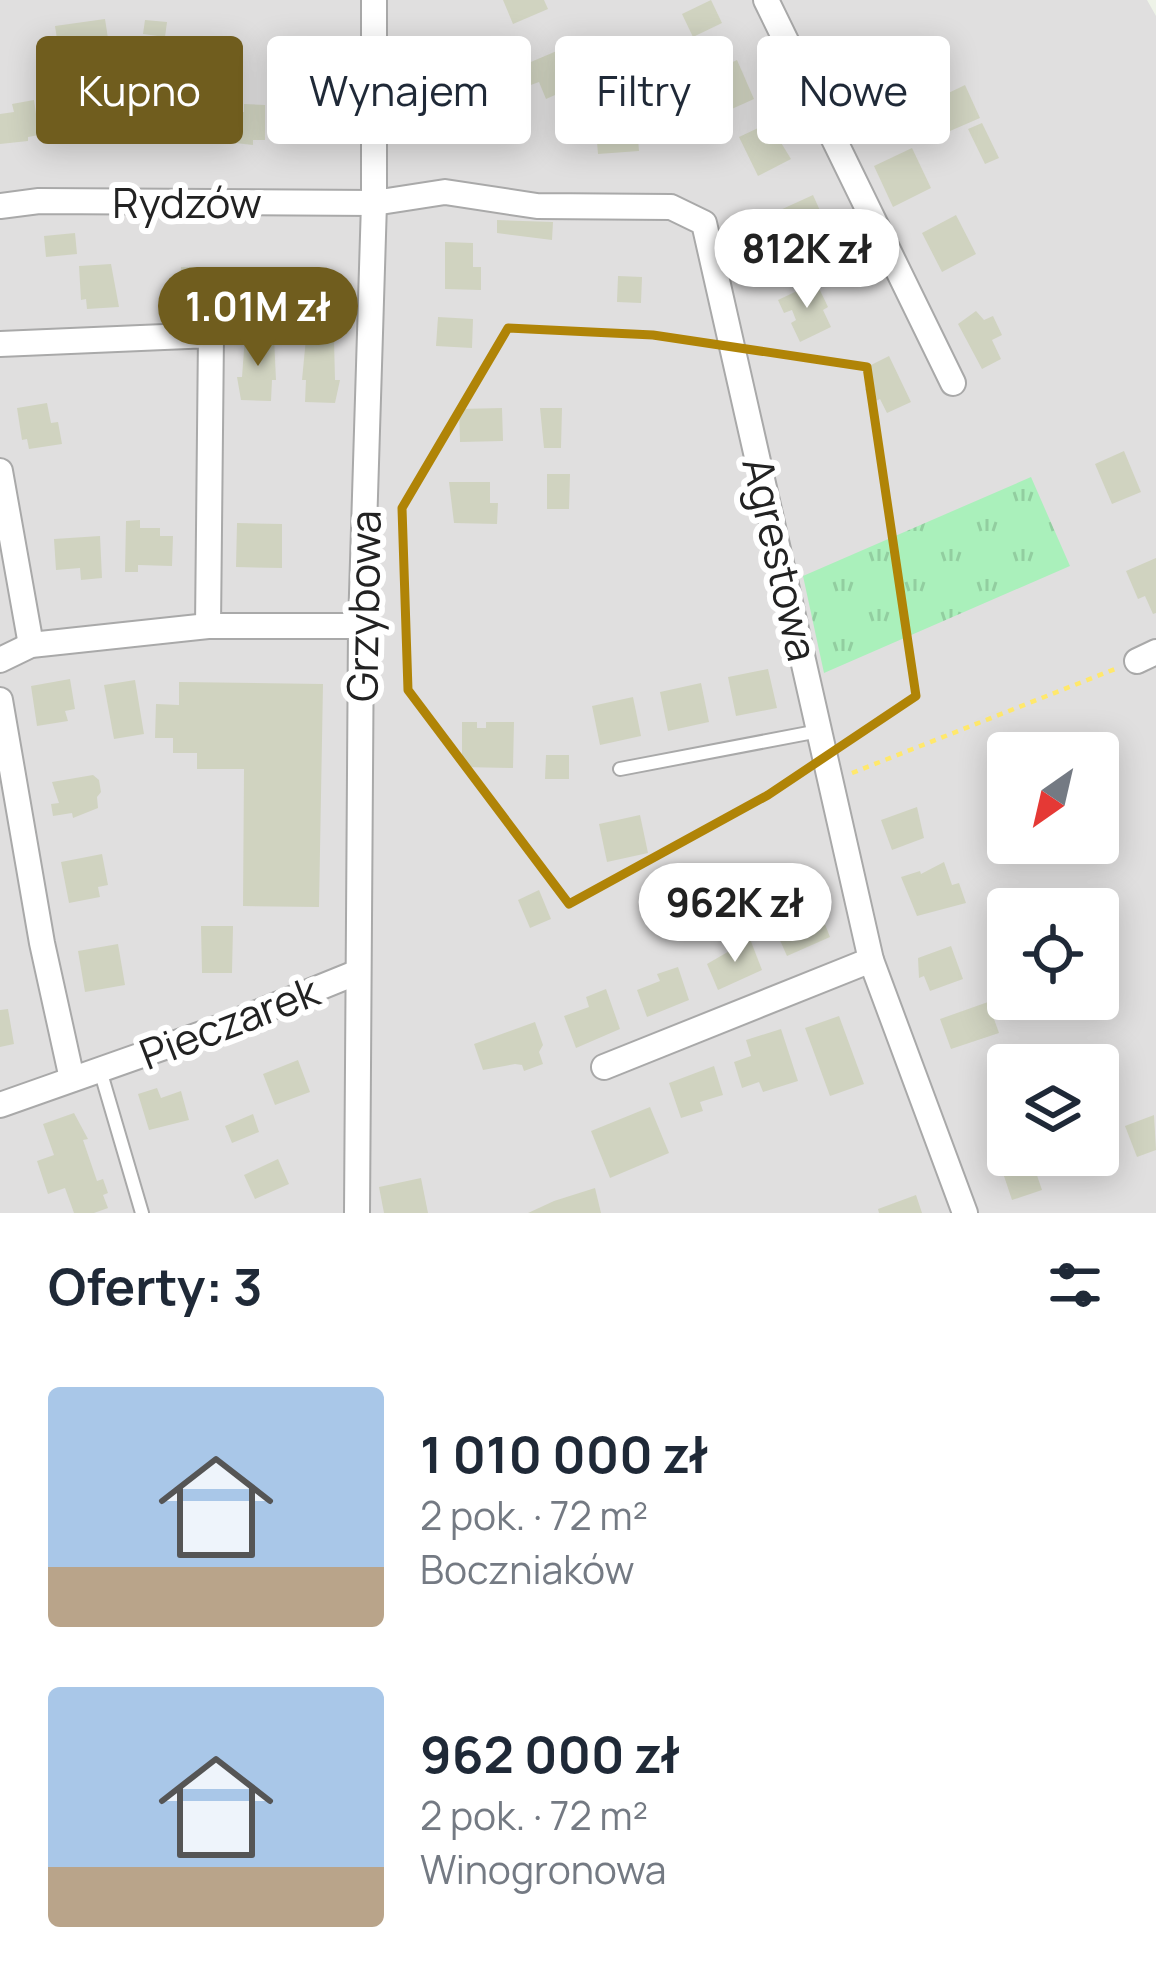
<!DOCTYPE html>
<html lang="pl">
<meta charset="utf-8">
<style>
:root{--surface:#fff;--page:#f2f2f3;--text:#1f2937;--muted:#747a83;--accent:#705d1e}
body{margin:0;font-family:Manrope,sans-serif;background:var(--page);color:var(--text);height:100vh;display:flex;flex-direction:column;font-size:45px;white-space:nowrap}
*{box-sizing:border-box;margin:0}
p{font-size:39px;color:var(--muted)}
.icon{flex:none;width:66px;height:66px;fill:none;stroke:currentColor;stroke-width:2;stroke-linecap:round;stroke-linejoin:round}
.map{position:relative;height:1213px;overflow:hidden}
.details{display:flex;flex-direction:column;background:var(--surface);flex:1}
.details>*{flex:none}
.hud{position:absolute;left:36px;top:36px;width:1086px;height:108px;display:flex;gap:24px}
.needle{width:78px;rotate:214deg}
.controls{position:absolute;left:987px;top:732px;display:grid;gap:24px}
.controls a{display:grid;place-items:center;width:132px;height:132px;border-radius:12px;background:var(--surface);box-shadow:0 6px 30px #0003;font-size:60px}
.price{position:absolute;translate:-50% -102px;padding:0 27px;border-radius:42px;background:#fff;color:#222;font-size:39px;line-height:78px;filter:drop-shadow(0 3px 6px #0008)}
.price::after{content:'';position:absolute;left:50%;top:72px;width:36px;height:27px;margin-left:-18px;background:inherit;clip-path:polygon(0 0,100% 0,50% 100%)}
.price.selected{background:var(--accent);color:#fff}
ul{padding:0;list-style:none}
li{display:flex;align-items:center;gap:36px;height:300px;padding:0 48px}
li span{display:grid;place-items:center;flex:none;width:336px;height:240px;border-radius:12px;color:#555}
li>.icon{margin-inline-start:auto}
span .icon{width:144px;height:144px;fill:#fffc;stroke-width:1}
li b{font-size:51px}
h2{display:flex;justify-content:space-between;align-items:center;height:144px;padding:0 48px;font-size:51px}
.pill{padding:0 42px;border-radius:12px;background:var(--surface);box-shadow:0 6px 30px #0003;font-size:42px;line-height:108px}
.pill.selected{background:var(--accent);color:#fff}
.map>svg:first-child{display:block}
.residential{fill:#e0dfdf;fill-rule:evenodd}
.grass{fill:url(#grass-tufts)}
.building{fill:#d0d3c0}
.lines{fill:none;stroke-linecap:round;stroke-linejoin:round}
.service-casing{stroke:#a9a9a9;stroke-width:16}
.minor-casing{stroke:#a9a9a9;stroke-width:28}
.path{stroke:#ffe86c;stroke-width:4.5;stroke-dasharray:6 6;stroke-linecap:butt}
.service{stroke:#fff;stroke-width:12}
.minor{stroke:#fff;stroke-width:24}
.marked{fill:none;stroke:#b08407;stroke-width:9;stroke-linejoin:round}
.labels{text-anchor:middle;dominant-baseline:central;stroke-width:12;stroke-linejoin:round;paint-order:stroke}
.street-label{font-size:42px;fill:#222;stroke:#fff}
</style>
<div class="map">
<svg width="1156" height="1213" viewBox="0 0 1156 1213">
<defs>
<pattern id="grass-tufts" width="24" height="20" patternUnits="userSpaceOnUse" patternTransform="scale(3)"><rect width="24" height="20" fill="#aaf0bb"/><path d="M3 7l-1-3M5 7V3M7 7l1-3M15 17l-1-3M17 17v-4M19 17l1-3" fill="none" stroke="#92cea0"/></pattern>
</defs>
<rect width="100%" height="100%" fill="#eef3e8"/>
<!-- residential -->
<path class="residential" d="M 0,0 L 1147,0 L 1156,16 L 1156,1213 L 0,1213 ZM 1008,753 L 1098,753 L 1098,843 L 1008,843 ZM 1008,909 L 1098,909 L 1098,999 L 1008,999 ZM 1008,1065 L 1098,1065 L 1098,1155 L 1008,1155 Z"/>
<!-- grass -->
<polygon class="grass" points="1031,477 1070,566 824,673 803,576"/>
<!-- building -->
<g class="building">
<polygon points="503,0 544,0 548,9 513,24"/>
<polygon points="711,0 722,23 693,37 682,14"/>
<polygon points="105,19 109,45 59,52 55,26"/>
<polygon points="145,20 167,22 165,37 143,34"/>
<polygon points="297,50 310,50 310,83 296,83"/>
<polygon points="559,50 580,84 546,99 539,82 528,86 519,67"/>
<polygon points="737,60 754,99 725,112 708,73"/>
<polygon points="965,85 980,118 950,131 936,99"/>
<polygon points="34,100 39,135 28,137 28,141 0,144 0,114 14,112 12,104"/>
<polygon points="244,104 265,105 265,140 253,140 253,145 218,141 219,112 244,112"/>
<polygon points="160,107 190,108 189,139 163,139"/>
<polygon points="769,123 791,159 758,176 739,137"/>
<polygon points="982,123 999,158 985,164 968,129"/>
<polygon points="638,139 639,151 598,154 597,142"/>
<polygon points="912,148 931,188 893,207 874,166"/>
<polygon points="813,195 830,233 798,247 778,211"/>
<polygon points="956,215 976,254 942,272 922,233"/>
<polygon points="497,220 553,222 552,240 497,233"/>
<polygon points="75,233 77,254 46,257 44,236"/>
<polygon points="445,242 473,243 473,267 481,267 481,290 445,289"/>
<polygon points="111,264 119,307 87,309 86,299 81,300 79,266"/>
<polygon points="181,267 212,268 212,288 217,289 216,311 185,310 185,298 179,298"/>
<polygon points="280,269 311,270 315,314 284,312"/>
<polygon points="618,276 642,277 641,303 617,302"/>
<polygon points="816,282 828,307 823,310 831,327 800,342 791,323 796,320 792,310 784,313 778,300"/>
<polygon points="976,311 984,320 993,316 1002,335 992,340 1001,359 982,369 958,324"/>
<polygon points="438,317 473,319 472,348 436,346"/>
<polygon points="245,336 274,337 276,380 272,380 271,401 241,400 237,377 242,377"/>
<polygon points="306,338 334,339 335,380 340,380 335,403 305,402 306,380 302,380"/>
<polygon points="889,356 911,402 887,413 880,399 871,403 865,389 873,385 865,368"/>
<polygon points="47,403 51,423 58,422 62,444 29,449 27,439 22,440 17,408"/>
<polygon points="502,408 503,441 460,442 459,409"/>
<polygon points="540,408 562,408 561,448 544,448"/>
<polygon points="1124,451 1141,492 1112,504 1095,464"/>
<polygon points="547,474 570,474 569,509 547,509"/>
<polygon points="449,482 490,482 490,503 498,503 497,524 454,523"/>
<polygon points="140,520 140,528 160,528 160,536 173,536 172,566 138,565 138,572 125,572 126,521"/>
<polygon points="237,523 282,524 282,568 236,567"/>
<polygon points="100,536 102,578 81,580 80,568 56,570 54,539"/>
<polygon points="1156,558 1156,613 1153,614 1145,596 1138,599 1126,571"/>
<polygon points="768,669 777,708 736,716 728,677"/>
<polygon points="70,679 75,709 65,711 68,721 37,726 31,686"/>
<polygon points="135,680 144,734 114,739 104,685"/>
<polygon points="179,682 323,684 319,907 243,906 244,769 197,769 197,753 173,753 173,738 155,738 156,704 179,705"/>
<polygon points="701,683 709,722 668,731 660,692"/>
<polygon points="633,697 641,736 600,745 592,706"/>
<polygon points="462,722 477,722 477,728 486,728 486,722 514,722 513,768 462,767"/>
<polygon points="546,755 569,755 569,779 545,779"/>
<polygon points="93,775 99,780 101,792 97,797 98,808 73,818 72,813 53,816 51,804 59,803 52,782"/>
<polygon points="917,807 924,838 892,850 881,820"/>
<polygon points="640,815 648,853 607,862 599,824"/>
<polygon points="102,854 108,885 98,887 100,897 69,903 61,862"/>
<polygon points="944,862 952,885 959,883 966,903 917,916 901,877 920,871 921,874"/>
<polygon points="539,890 551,919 530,928 518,900"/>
<polygon points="817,904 830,937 787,956 775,929 798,919 796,912"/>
<polygon points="201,926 233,926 232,973 202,973"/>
<polygon points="750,939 762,970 718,990 707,964"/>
<polygon points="118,944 125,985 85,992 78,951"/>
<polygon points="951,946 963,979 930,991 924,976 919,978 918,958"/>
<polygon points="678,967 689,1000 647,1017 637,990 660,981 657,974"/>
<polygon points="606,989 620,1029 576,1048 564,1016 589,1007 586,997"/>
<polygon points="988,1002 999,1033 951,1049 940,1019"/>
<polygon points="8,1009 14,1044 0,1047 0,1010"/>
<polygon points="839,1016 864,1084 830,1096 805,1028"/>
<polygon points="535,1022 543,1045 539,1052 543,1064 524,1071 522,1065 515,1064 483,1070 474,1044"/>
<polygon points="781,1029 798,1081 763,1092 759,1082 742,1088 734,1062 751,1056 746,1040"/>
<polygon points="298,1060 310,1092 275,1105 263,1074"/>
<polygon points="714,1066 723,1095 700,1102 703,1111 681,1118 669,1083"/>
<polygon points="157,1088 161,1098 181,1091 189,1120 149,1130 138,1094"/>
<polygon points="650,1107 669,1153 610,1178 591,1131"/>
<polygon points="74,1113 88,1139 83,1140 97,1181 103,1179 108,1193 103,1195 108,1208 94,1213 74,1213 65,1188 48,1194 37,1161 54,1155 43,1124"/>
<polygon points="253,1114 259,1132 232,1143 225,1126"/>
<polygon points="1154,1115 1156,1150 1137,1157 1125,1126"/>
<polygon points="1099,1137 1110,1167 1088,1175 1084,1163 1073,1166 1069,1155 1098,1155"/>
<polygon points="1006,1155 1030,1155 1042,1190 1012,1200 998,1158"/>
<polygon points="278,1159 289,1184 255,1199 244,1175"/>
<polygon points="421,1178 428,1213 384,1213 379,1187"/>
<polygon points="595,1188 601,1213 528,1213 554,1201"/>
<polygon points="916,1195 922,1213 879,1213 878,1209"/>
</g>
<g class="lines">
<!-- service casing -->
<g class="service-casing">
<g id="service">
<polyline points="620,769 819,731"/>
<polyline points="100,1070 142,1213"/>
</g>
</g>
<!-- minor casing -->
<g class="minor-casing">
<g id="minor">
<polyline points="766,0 953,383"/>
<polyline points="0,206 39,201 374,203 445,192 537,206 671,207 704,223 871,960 965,1213"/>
<polyline points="0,344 211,335 208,626"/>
<polyline points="0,471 31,645"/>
<polyline points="0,660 31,645 208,626 361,626"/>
<polyline points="1137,661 1156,652"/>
<polyline points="0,700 42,943 72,1079"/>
<polyline points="604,1067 871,960"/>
<polyline points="0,1105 227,1025 358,972"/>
<polyline points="357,1213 361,626 374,203 374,0"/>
</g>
</g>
<!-- path -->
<polyline class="path" points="852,773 1115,669"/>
<!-- service -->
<use href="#service" class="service"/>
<!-- minor -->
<use href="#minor" class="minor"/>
</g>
<!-- marked area -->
<path class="marked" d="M 508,328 L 653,335 L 867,367 L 916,696 L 768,795 L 569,904 L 408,690 L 402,508 Z"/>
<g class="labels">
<!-- street labels -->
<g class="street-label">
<text x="187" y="202">Rydzów</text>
<text transform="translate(781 559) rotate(77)">Agrestowa</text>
<text transform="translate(363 606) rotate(-89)">Grzybowa</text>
<text transform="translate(229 1022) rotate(-21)">Pieczarek</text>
</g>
</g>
</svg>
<div class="controls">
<a><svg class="needle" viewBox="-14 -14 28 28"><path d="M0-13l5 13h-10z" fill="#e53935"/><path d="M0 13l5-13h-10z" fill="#747a83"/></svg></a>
<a><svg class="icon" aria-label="locate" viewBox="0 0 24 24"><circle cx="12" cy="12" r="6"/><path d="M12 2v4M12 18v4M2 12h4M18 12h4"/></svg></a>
<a><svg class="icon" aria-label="layers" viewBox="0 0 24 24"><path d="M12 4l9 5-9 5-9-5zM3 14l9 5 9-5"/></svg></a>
</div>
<b class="price" style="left:807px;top:311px">812K zł</b>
<b class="price selected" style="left:258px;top:369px">1.01M zł</b>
<b class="price" style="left:735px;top:965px">962K zł</b>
<div class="hud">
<a class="pill selected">Kupno</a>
<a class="pill">Wynajem</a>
<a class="pill">Filtry</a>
<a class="pill">Nowe</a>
</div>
</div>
<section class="details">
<h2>Oferty: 3<svg class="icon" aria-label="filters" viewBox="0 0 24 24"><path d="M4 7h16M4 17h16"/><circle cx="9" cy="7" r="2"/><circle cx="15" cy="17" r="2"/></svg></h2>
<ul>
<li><span style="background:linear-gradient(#a9c7e8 75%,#b9a48a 0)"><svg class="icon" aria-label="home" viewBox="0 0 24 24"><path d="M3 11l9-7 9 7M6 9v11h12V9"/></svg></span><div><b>1 010 000 zł</b><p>2 pok. · 72 m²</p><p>Boczniaków</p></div></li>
<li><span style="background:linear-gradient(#a9c7e8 75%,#b9a48a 0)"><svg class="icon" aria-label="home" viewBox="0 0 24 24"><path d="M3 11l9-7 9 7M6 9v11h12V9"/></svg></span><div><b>962 000 zł</b><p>2 pok. · 72 m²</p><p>Winogronowa</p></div></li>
</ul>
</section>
